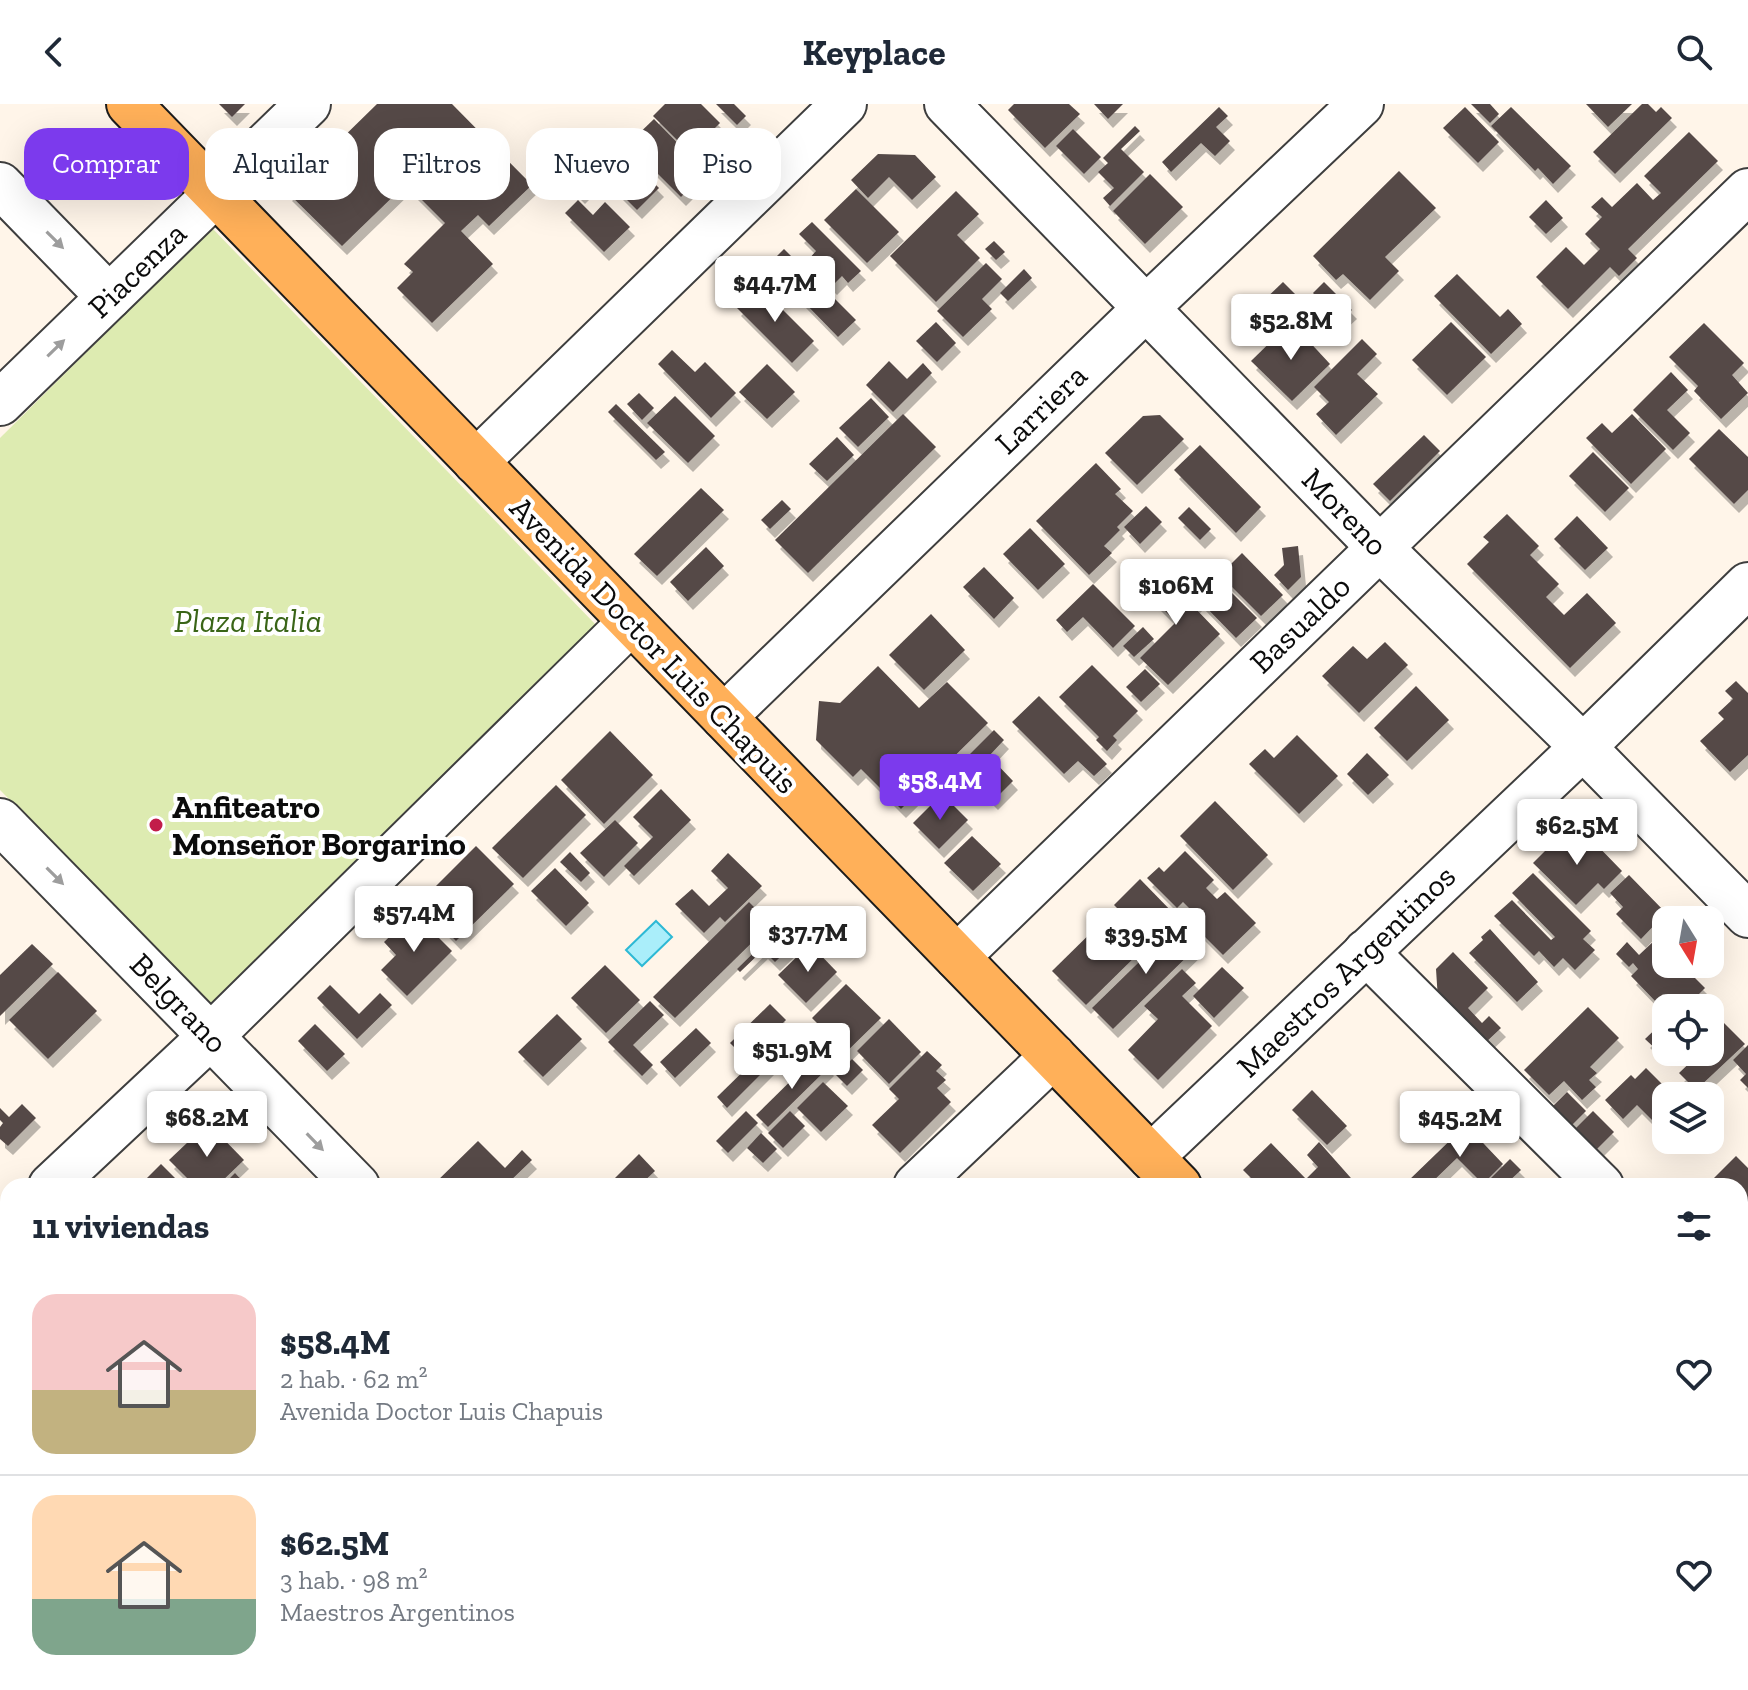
<!DOCTYPE html>
<html lang="es">
<meta charset="utf-8">
<style>
:root{--surface:#fff;--page:#f2f2f3;--text:#1f2937;--muted:#747a83;--line:#e0e1e3;--accent:#7c3aed}
body{margin:0;font-family:"Zilla Slab",serif;background:var(--page);color:var(--text);height:100vh;display:flex;flex-direction:column;font-size:30px;white-space:nowrap}
*{box-sizing:border-box;margin:0}
p{font-size:26px;color:var(--muted)}
.icon{flex:none;width:44px;height:44px;fill:none;stroke:currentColor;stroke-width:2;stroke-linecap:round;stroke-linejoin:round}
.map{position:relative;flex:1;overflow:hidden}
.sheet{position:absolute;left:0px;top:1074px;width:1748px;height:512px;display:flex;flex-direction:column;background:var(--surface);border-radius:24px 24px 0 0;box-shadow:0 8px 32px #0002}
.sheet>*{flex:none}
.hud{position:absolute;left:24px;top:24px;width:800px;height:72px;display:flex;gap:16px}
.needle{width:52px;rotate:169deg}
.fabs{position:absolute;left:1652px;top:802px;display:grid;gap:16px}
.fabs a{display:grid;place-items:center;width:72px;height:72px;border-radius:16px;background:var(--surface);box-shadow:0 8px 32px #0002;font-size:40px}
.price{position:absolute;translate:-50% -68px;padding:0 18px;border-radius:8px;background:#fff;color:#222;font-size:26px;line-height:52px;filter:drop-shadow(0 2px 4px #0008)}
.price::after{content:'';position:absolute;left:50%;top:48px;width:24px;height:18px;margin-left:-12px;background:inherit;clip-path:polygon(0 0,100% 0,50% 100%)}
.price.current{background:var(--accent);color:#fff}
ul{padding:0;list-style:none}
li{display:flex;align-items:center;gap:24px;height:200px;padding:0 32px}
li+li{border-top:2px solid var(--line)}
li span{display:grid;place-items:center;flex:none;width:224px;height:160px;border-radius:24px;color:#555}
li>.icon{margin-inline-start:auto}
span .icon{width:96px;height:96px;fill:#fffc;stroke-width:1}
li b{font-size:34px}
h2{display:flex;justify-content:space-between;align-items:center;height:96px;padding:0 32px;font-size:34px}
.chip{padding:0 28px;border-radius:24px;background:var(--surface);box-shadow:0 8px 32px #0002;font-size:28px;line-height:72px}
.chip.current{background:var(--accent);color:#fff}
header{display:flex;justify-content:space-between;align-items:center;height:104px;padding:0 32px;background:var(--surface);font-size:36px;font-weight:800}
.map>svg:first-child{display:block}
.green{fill:#ddebb1}
.water{fill:#aaeefa;stroke:#2db9d5;stroke-width:2}
.building{fill:#544947;filter:url(#shadow)}
.lines{fill:none;stroke-linecap:round;stroke-linejoin:round}
.minor-casing{stroke:#3e3e3e;stroke-width:48}
.major-casing{stroke:#1c1c1c;stroke-width:48}
.minor{stroke:#fff;stroke-width:44}
.major{stroke:#ffb059;stroke-width:44}
.oneway{fill:#9d9d9d}
.poi-dot{fill:#c21c4a;stroke:#fff;stroke-width:3}
.labels{text-anchor:middle;dominant-baseline:central;stroke-width:8;stroke-linejoin:round;paint-order:stroke}
.street-label{font-size:32px;fill:#0b0b0b;stroke:#fff}
.park-label{font-size:32px;font-style:italic;fill:#3a6518;stroke:#fff}
.poi-label{font-size:32px;font-weight:bold;fill:#0b0b0b;stroke:#fff;text-anchor:start}
</style>
<header><svg class="icon" aria-label="back" viewBox="0 0 24 24"><path d="M15 5l-7 7 7 7"/></svg>Keyplace<svg class="icon" aria-label="search" viewBox="0 0 24 24"><circle cx="10" cy="10" r="6"/><path d="M15 15l6 6"/></svg></header>
<div class="map">
<svg width="1748" height="1586" viewBox="0 0 1748 1586">
<defs>
<filter id="shadow"><feDropShadow dx="5" dy="9" stdDeviation="0" flood-color="#0004"/></filter>
</defs>
<rect width="100%" height="100%" fill="#fff5e9"/>
<!-- green -->
<polygon class="green" points="212,124 597,522 211,899 0,686 0,334"/>
<!-- water -->
<polygon class="water" points="656,817 672,833 642,862 626,846"/>
<!-- building -->
<g class="building">
<polygon points="219,0 245,0 232,13"/>
<polygon points="377,0 452,0 532,81 489,122 478,111 461,127 493,160 432,219 397,184 413,168 404,160 445,119 406,80 342,142 287,88"/>
<polygon points="665,0 701,0 720,19 690,49 653,12"/>
<polygon points="716,0 734,0 746,12 737,21"/>
<polygon points="1014,0 1069,0 1080,10 1045,44 1008,6"/>
<polygon points="1094,0 1123,0 1108,15"/>
<polygon points="1471,0 1490,0 1499,10 1490,19"/>
<polygon points="1586,0 1632,0 1608,23"/>
<polygon points="1642,0 1648,0 1656,8 1661,3 1672,14 1615,70 1593,48"/>
<polygon points="1219,3 1228,12 1216,23 1230,37 1215,52 1201,39 1171,68 1162,58"/>
<polygon points="1465,3 1499,38 1478,59 1443,24"/>
<polygon points="1511,3 1571,62 1553,80 1538,64 1535,67 1491,22"/>
<polygon points="654,15 706,68 681,93 628,40"/>
<polygon points="1135,22 1140,27 1121,45 1144,68 1110,102 1103,94 1114,84 1098,68 1108,59 1103,54"/>
<polygon points="1073,25 1101,53 1084,70 1056,42"/>
<polygon points="1689,28 1718,57 1628,145 1637,154 1619,172 1610,163 1568,205 1536,173 1566,143 1584,161 1600,145 1585,130 1602,113 1591,103 1602,93 1612,103 1637,79 1653,96 1661,89 1644,72"/>
<polygon points="606,34 631,60 611,79 586,54"/>
<polygon points="878,50 915,51 936,73 912,96 889,73 868,94 851,76"/>
<polygon points="570,54 593,78 580,91 557,68"/>
<polygon points="639,64 659,84 637,106 617,86"/>
<polygon points="1399,67 1436,104 1385,153 1399,167 1370,196 1343,170 1336,176 1313,152"/>
<polygon points="1150,70 1183,103 1145,140 1113,107"/>
<polygon points="856,85 899,128 867,159 824,116"/>
<polygon points="956,87 979,110 957,131 980,154 936,198 890,152"/>
<polygon points="578,96 593,111 605,98 630,123 604,148 565,109"/>
<polygon points="1546,96 1563,114 1546,130 1529,113"/>
<polygon points="812,118 861,167 848,179 842,172 832,182 807,157 816,147 799,130"/>
<polygon points="994,137 1005,148 996,156 985,145"/>
<polygon points="784,145 792,153 783,163 775,154"/>
<polygon points="986,159 1002,175 982,195 992,205 963,233 937,207"/>
<polygon points="1024,165 1032,174 1008,197 1000,189"/>
<polygon points="1457,170 1500,213 1508,205 1522,220 1491,250 1434,192"/>
<polygon points="817,177 856,216 838,233 800,194"/>
<polygon points="1283,178 1305,200 1276,229 1254,206"/>
<polygon points="1324,178 1352,206 1340,217 1313,189"/>
<polygon points="758,181 814,237 792,259 736,203"/>
<polygon points="936,218 956,239 937,258 916,237"/>
<polygon points="1291,218 1330,260 1292,297 1251,257"/>
<polygon points="1451,218 1486,253 1447,291 1412,256"/>
<polygon points="1704,219 1744,259 1732,271 1748,289 1721,315 1694,287 1698,282 1669,253"/>
<polygon points="1362,235 1377,250 1357,270 1378,290 1336,331 1316,310 1329,298 1314,283"/>
<polygon points="672,246 695,268 705,258 736,289 711,314 658,260"/>
<polygon points="889,257 907,275 923,259 932,269 893,308 866,281"/>
<polygon points="767,260 795,288 767,315 739,288"/>
<polygon points="1671,268 1688,286 1667,306 1690,329 1673,346 1633,306"/>
<polygon points="639,289 654,304 642,316 627,300"/>
<polygon points="675,292 715,332 688,359 647,319"/>
<polygon points="871,294 889,313 858,343 839,324"/>
<polygon points="616,300 665,348 656,356 608,308"/>
<polygon points="903,310 936,343 808,469 775,436"/>
<polygon points="1632,310 1666,345 1631,380 1586,334 1602,319 1612,329"/>
<polygon points="1160,311 1184,335 1137,381 1105,349 1143,312"/>
<polygon points="1719,325 1748,353 1748,386 1734,400 1689,355"/>
<polygon points="1424,331 1440,347 1390,397 1373,380"/>
<polygon points="837,333 854,351 827,377 809,360"/>
<polygon points="1200,341 1261,403 1236,429 1174,366"/>
<polygon points="1593,348 1629,384 1605,408 1569,372"/>
<polygon points="1096,359 1121,385 1115,390 1133,407 1117,423 1120,426 1104,442 1112,449 1089,471 1036,417"/>
<polygon points="701,384 724,406 657,472 634,450"/>
<polygon points="782,396 791,405 770,425 761,416"/>
<polygon points="1146,402 1162,418 1140,440 1124,423"/>
<polygon points="1189,403 1211,425 1200,436 1178,414"/>
<polygon points="1507,410 1539,442 1530,451 1559,480 1546,493 1564,511 1587,489 1616,519 1570,564 1467,460 1489,438 1483,433"/>
<polygon points="1577,412 1608,444 1585,466 1554,435"/>
<polygon points="1030,424 1065,460 1038,486 1003,450"/>
<polygon points="1298,442 1301,473 1288,486 1274,471 1284,461 1282,444"/>
<polygon points="706,443 724,462 688,497 670,478"/>
<polygon points="1242,449 1283,491 1261,512 1220,471"/>
<polygon points="1161,459 1198,497 1193,502 1220,530 1168,581 1140,554 1176,518 1139,481"/>
<polygon points="984,463 1014,494 994,515 963,483"/>
<polygon points="1218,475 1257,514 1236,534 1198,495"/>
<polygon points="1093,480 1135,522 1113,544 1083,513 1067,528 1056,516"/>
<polygon points="931,510 965,546 924,586 889,551"/>
<polygon points="1143,523 1154,535 1134,553 1123,542"/>
<polygon points="1385,538 1408,561 1359,609 1322,572 1353,542 1367,555"/>
<polygon points="1092,561 1138,607 1113,632 1117,636 1107,647 1096,636 1099,633 1059,593"/>
<polygon points="878,562 919,604 947,578 988,619 901,705 861,665 853,673 816,636 819,597 840,599"/>
<polygon points="1145,565 1160,580 1141,598 1126,583"/>
<polygon points="1736,577 1748,589 1748,651 1730,668 1700,637 1724,615 1718,609 1733,595 1725,587"/>
<polygon points="1416,582 1449,616 1407,657 1374,624"/>
<polygon points="1039,592 1107,660 1094,672 1078,657 1064,670 1012,618"/>
<polygon points="994,626 1004,636 989,652 1013,677 993,697 958,662"/>
<polygon points="610,627 653,671 604,720 561,676"/>
<polygon points="1297,631 1338,672 1299,710 1249,660 1265,645 1274,654"/>
<polygon points="1367,649 1389,671 1368,691 1347,670"/>
<polygon points="556,681 586,711 523,774 492,744"/>
<polygon points="661,685 691,716 634,772 624,762 653,733 633,713"/>
<polygon points="942,690 968,716 939,745 913,719"/>
<polygon points="1215,697 1268,751 1233,786 1180,732"/>
<polygon points="615,716 638,739 604,773 580,749"/>
<polygon points="972,732 1001,760 973,787 944,759"/>
<polygon points="1559,733 1589,733 1622,767 1604,785 1598,779 1576,801 1533,759"/>
<polygon points="476,742 514,780 456,837 419,799"/>
<polygon points="1185,747 1214,776 1206,784 1217,795 1225,788 1256,819 1223,851 1192,820 1199,814 1183,798 1177,804 1147,774 1159,763 1164,768"/>
<polygon points="570,748 590,769 581,778 560,758"/>
<polygon points="728,749 762,782 725,818 720,813 704,829 675,800 692,785 709,802 728,784 711,767"/>
<polygon points="555,764 589,799 566,822 531,787"/>
<polygon points="1533,769 1591,827 1583,835 1595,846 1575,866 1563,854 1554,863 1539,847 1534,852 1494,812 1512,796 1551,836 1555,833 1512,789"/>
<polygon points="1629,771 1666,809 1641,835 1616,810 1623,803 1610,789"/>
<polygon points="1140,775 1176,812 1150,837 1114,801"/>
<polygon points="749,798 771,820 675,914 653,893"/>
<polygon points="414,809 452,847 407,892 381,866 396,851 384,838"/>
<polygon points="1109,811 1143,845 1086,901 1052,867"/>
<polygon points="1179,819 1200,840 1113,925 1092,904"/>
<polygon points="783,820 799,835 775,858 763,846 740,868 737,865"/>
<polygon points="1490,825 1538,878 1517,898 1469,849 1483,836 1481,833"/>
<polygon points="1656,835 1666,845 1666,860 1681,860 1705,884 1697,892 1709,904 1677,904 1663,890 1656,898 1631,872 1638,865 1633,859 1629,863 1616,850 1627,838 1639,851"/>
<polygon points="32,840 53,860 0,912 0,871"/>
<polygon points="810,840 837,868 806,899 778,871"/>
<polygon points="1453,848 1488,884 1468,904 1482,919 1489,912 1501,924 1483,941 1438,896 1436,865"/>
<polygon points="605,861 640,896 606,929 571,894"/>
<polygon points="1222,863 1244,884 1214,914 1193,892"/>
<polygon points="1182,865 1196,879 1182,892 1212,922 1158,976 1128,946 1158,915 1144,902"/>
<polygon points="58,868 97,907 48,955 9,916"/>
<polygon points="846,880 881,914 835,959 814,937 825,927 812,914"/>
<polygon points="330,881 359,910 380,889 392,901 357,935 317,894"/>
<polygon points="650,897 664,911 633,941 653,961 642,972 608,938"/>
<polygon points="770,900 786,916 746,955 730,939"/>
<polygon points="1588,903 1619,934 1590,963 1597,969 1589,976 1596,983 1582,996 1564,977 1549,991 1524,966"/>
<polygon points="1710,905 1745,940 1696,986 1679,969 1701,948 1710,948 1713,936 1710,934"/>
<polygon points="557,910 582,935 543,973 518,948"/>
<polygon points="889,915 921,948 889,980 857,947"/>
<polygon points="1666,915 1666,943 1660,949 1645,935"/>
<polygon points="315,920 345,950 327,967 298,937"/>
<polygon points="696,924 711,939 675,974 660,958"/>
<polygon points="1748,941 1748,984 1740,976 1746,970 1733,956"/>
<polygon points="769,942 779,952 727,1004 717,993"/>
<polygon points="927,947 942,961 936,967 946,976 937,984 951,998 900,1049 872,1021 899,995 889,985"/>
<polygon points="817,951 829,963 768,1023 756,1011"/>
<polygon points="852,955 863,966 847,982 836,971"/>
<polygon points="1646,964 1674,992 1666,992 1666,1022 1662,1026 1637,1001 1623,1015 1605,996 1631,971 1635,975"/>
<polygon points="823,978 848,1002 821,1028 797,1004"/>
<polygon points="1312,986 1347,1022 1327,1041 1292,1006"/>
<polygon points="1567,988 1586,1007 1565,1028 1546,1009"/>
<polygon points="22,1000 36,1014 8,1042 0,1035 0,1023 3,1019 0,1016 0,1004 9,1013"/>
<polygon points="746,1007 758,1019 728,1049 716,1037"/>
<polygon points="790,1007 805,1022 783,1044 768,1029"/>
<polygon points="1593,1007 1614,1028 1590,1052 1569,1031"/>
<polygon points="208,1019 244,1056 217,1082 195,1082 169,1056"/>
<polygon points="1466,1021 1503,1060 1483,1080 1457,1054 1428,1082 1413,1082 1408,1077"/>
<polygon points="761,1029 777,1045 763,1059 747,1044"/>
<polygon points="478,1037 505,1064 522,1046 532,1056 505,1082 432,1082"/>
<polygon points="1319,1038 1358,1082 1259,1082 1243,1066 1271,1039 1306,1075 1318,1063 1307,1051"/>
<polygon points="639,1050 655,1067 639,1082 607,1082"/>
<polygon points="1736,1052 1748,1064 1748,1114 1746,1116 1748,1125 1740,1133 1740,1082 1711,1082 1709,1079"/>
<polygon points="1510,1055 1521,1066 1504,1082 1493,1082 1488,1077"/>
<polygon points="161,1060 183,1082 139,1082"/>
<polygon points="235,1069 247,1082 222,1082"/>
<polygon points="8,1221 8,1285 0,1293 0,1229"/>
<polygon points="1740,1437 1748,1445 1748,1475 1740,1483"/>
<polygon points="1748,1490 1748,1559 1740,1567 1740,1498"/>
<polygon points="77,1578 134,1578 142,1586 85,1586"/>
<polygon points="274,1578 347,1578 351,1582 347,1586 266,1586"/>
<polygon points="497,1578 509,1578 517,1586 488,1586"/>
<polygon points="516,1578 568,1578 573,1583 570,1586 524,1586"/>
<polygon points="677,1578 716,1578 724,1586 668,1586"/>
<polygon points="896,1578 940,1578 932,1586 896,1586 892,1582"/>
<polygon points="978,1578 998,1578 1006,1586 969,1586"/>
<polygon points="1110,1578 1129,1578 1137,1586 1109,1586 1113,1581"/>
<polygon points="1369,1578 1406,1578 1414,1586 1377,1586"/>
</g>
<g class="lines">
<!-- minor casing -->
<g class="minor-casing">
<g id="minor">
<polyline points="947,0 1379,443 1583,643 1748,811"/>
<polyline points="0,81 109,193"/>
<polyline points="0,299 308,0"/>
<polyline points="476,358 844,0"/>
<polyline points="724,613 1146,204 1361,0"/>
<polyline points="0,717 357,1082"/>
<polyline points="1366,848 1601,1082"/>
<polyline points="957,853 1748,87"/>
<polyline points="1151,1053 1583,643 1748,481"/>
<polyline points="51,1082 211,932 631,518"/>
<polyline points="916,1082 1053,952"/>
<polyline points="0,1130 8,1122"/>
<polyline points="1740,1182 1748,1174"/>
<polyline points="1740,1221 1748,1229"/>
<polyline points="0,1559 8,1568"/>
<polyline points="836,1578 843,1586"/>
<polyline points="394,1586 402,1578"/>
<polyline points="1259,1586 1267,1578"/>
</g>
</g>
<!-- major casing -->
<g class="major-casing">
<g id="major">
<polyline points="129,0 1179,1082"/>
<polyline points="1661,1578 1669,1586"/>
</g>
</g>
<!-- minor -->
<use href="#minor" class="minor"/>
<!-- major -->
<use href="#major" class="major"/>
</g>
<!-- one-way arrows -->
<defs><path id="oneway-solid" d="M-6-.8H1V-3.2L6.5 0L1 3.2V.8H-6Z" transform="scale(2)"/></defs>
<g class="oneway">
<use href="#oneway-solid" transform="translate(55 136) rotate(45)"/>
<use href="#oneway-solid" transform="translate(56 244) rotate(-44)"/>
<use href="#oneway-solid" transform="translate(55 772) rotate(45)"/>
<use href="#oneway-solid" transform="translate(315 1038) rotate(46)"/>
</g>
<!-- markers -->
<circle class="poi-dot" cx="156" cy="721" r="8"/>
<g class="labels">
<!-- street labels -->
<g class="street-label">
<text transform="translate(137 166) rotate(-44)">Piacenza</text>
<text transform="translate(1041 305) rotate(-44)">Larriera</text>
<text transform="translate(1345 408) rotate(46)">Moreno</text>
<text transform="translate(1300 520) rotate(-44)">Basualdo</text>
<text transform="translate(654 541) rotate(46)">Avenida Doctor Luis Chapuis</text>
<text transform="translate(1346 867) rotate(-44)">Maestros Argentinos</text>
<text transform="translate(179 899) rotate(46)">Belgrano</text>
</g>
<!-- park labels -->
<g class="park-label">
<text x="248" y="517">Plaza Italia</text>
</g>
<!-- poi labels -->
<g class="poi-label">
<text x="172" y="703">Anfiteatro<tspan x="172" dy="37">Monseñor Borgarino</tspan></text>
</g>
</g>
</svg>
<div class="fabs">
<a><svg class="needle" viewBox="-14 -14 28 28"><path d="M0-13l5 13h-10z" fill="#e53935"/><path d="M0 13l5-13h-10z" fill="#747a83"/></svg></a>
<a><svg class="icon" aria-label="locate" viewBox="0 0 24 24"><circle cx="12" cy="12" r="6"/><path d="M12 2v4M12 18v4M2 12h4M18 12h4"/></svg></a>
<a><svg class="icon" aria-label="layers" viewBox="0 0 24 24"><path d="M12 4l9 5-9 5-9-5zM3 14l9 5 9-5"/></svg></a>
</div>
<b class="price" style="left:775px;top:220px">$44.7M</b>
<b class="price" style="left:1291px;top:258px">$52.8M</b>
<b class="price" style="left:1176px;top:523px">$106M</b>
<b class="price current" style="left:940px;top:718px">$58.4M</b>
<b class="price" style="left:1577px;top:763px">$62.5M</b>
<b class="price" style="left:414px;top:850px">$57.4M</b>
<b class="price" style="left:808px;top:870px">$37.7M</b>
<b class="price" style="left:1146px;top:872px">$39.5M</b>
<b class="price" style="left:792px;top:987px">$51.9M</b>
<b class="price" style="left:207px;top:1055px">$68.2M</b>
<b class="price" style="left:1460px;top:1055px">$45.2M</b>
<div class="hud">
<a class="chip current">Comprar</a>
<a class="chip">Alquilar</a>
<a class="chip">Filtros</a>
<a class="chip">Nuevo</a>
<a class="chip">Piso</a>
</div>
<section class="sheet">
<h2>11 viviendas<svg class="icon" aria-label="filters" viewBox="0 0 24 24"><path d="M4 7h16M4 17h16"/><circle cx="9" cy="7" r="2"/><circle cx="15" cy="17" r="2"/></svg></h2>
<ul>
<li><span style="background:linear-gradient(#f6c9c9 60%,#c2b280 0)"><svg class="icon" aria-label="home" viewBox="0 0 24 24"><path d="M3 11l9-7 9 7M6 9v11h12V9"/></svg></span><div><b>$58.4M</b><p>2 hab. · 62 m²</p><p>Avenida Doctor Luis Chapuis</p></div><svg class="icon" aria-label="heart" viewBox="0 0 24 24"><path d="M12 20l-8-8c-3-5 5-10 8-4 3-6 11-1 8 4z"/></svg></li>
<li><span style="background:linear-gradient(#ffd9b3 65%,#7fa58c 0)"><svg class="icon" aria-label="home" viewBox="0 0 24 24"><path d="M3 11l9-7 9 7M6 9v11h12V9"/></svg></span><div><b>$62.5M</b><p>3 hab. · 98 m²</p><p>Maestros Argentinos</p></div><svg class="icon" aria-label="heart" viewBox="0 0 24 24"><path d="M12 20l-8-8c-3-5 5-10 8-4 3-6 11-1 8 4z"/></svg></li>
</ul>
</section>
</div>
